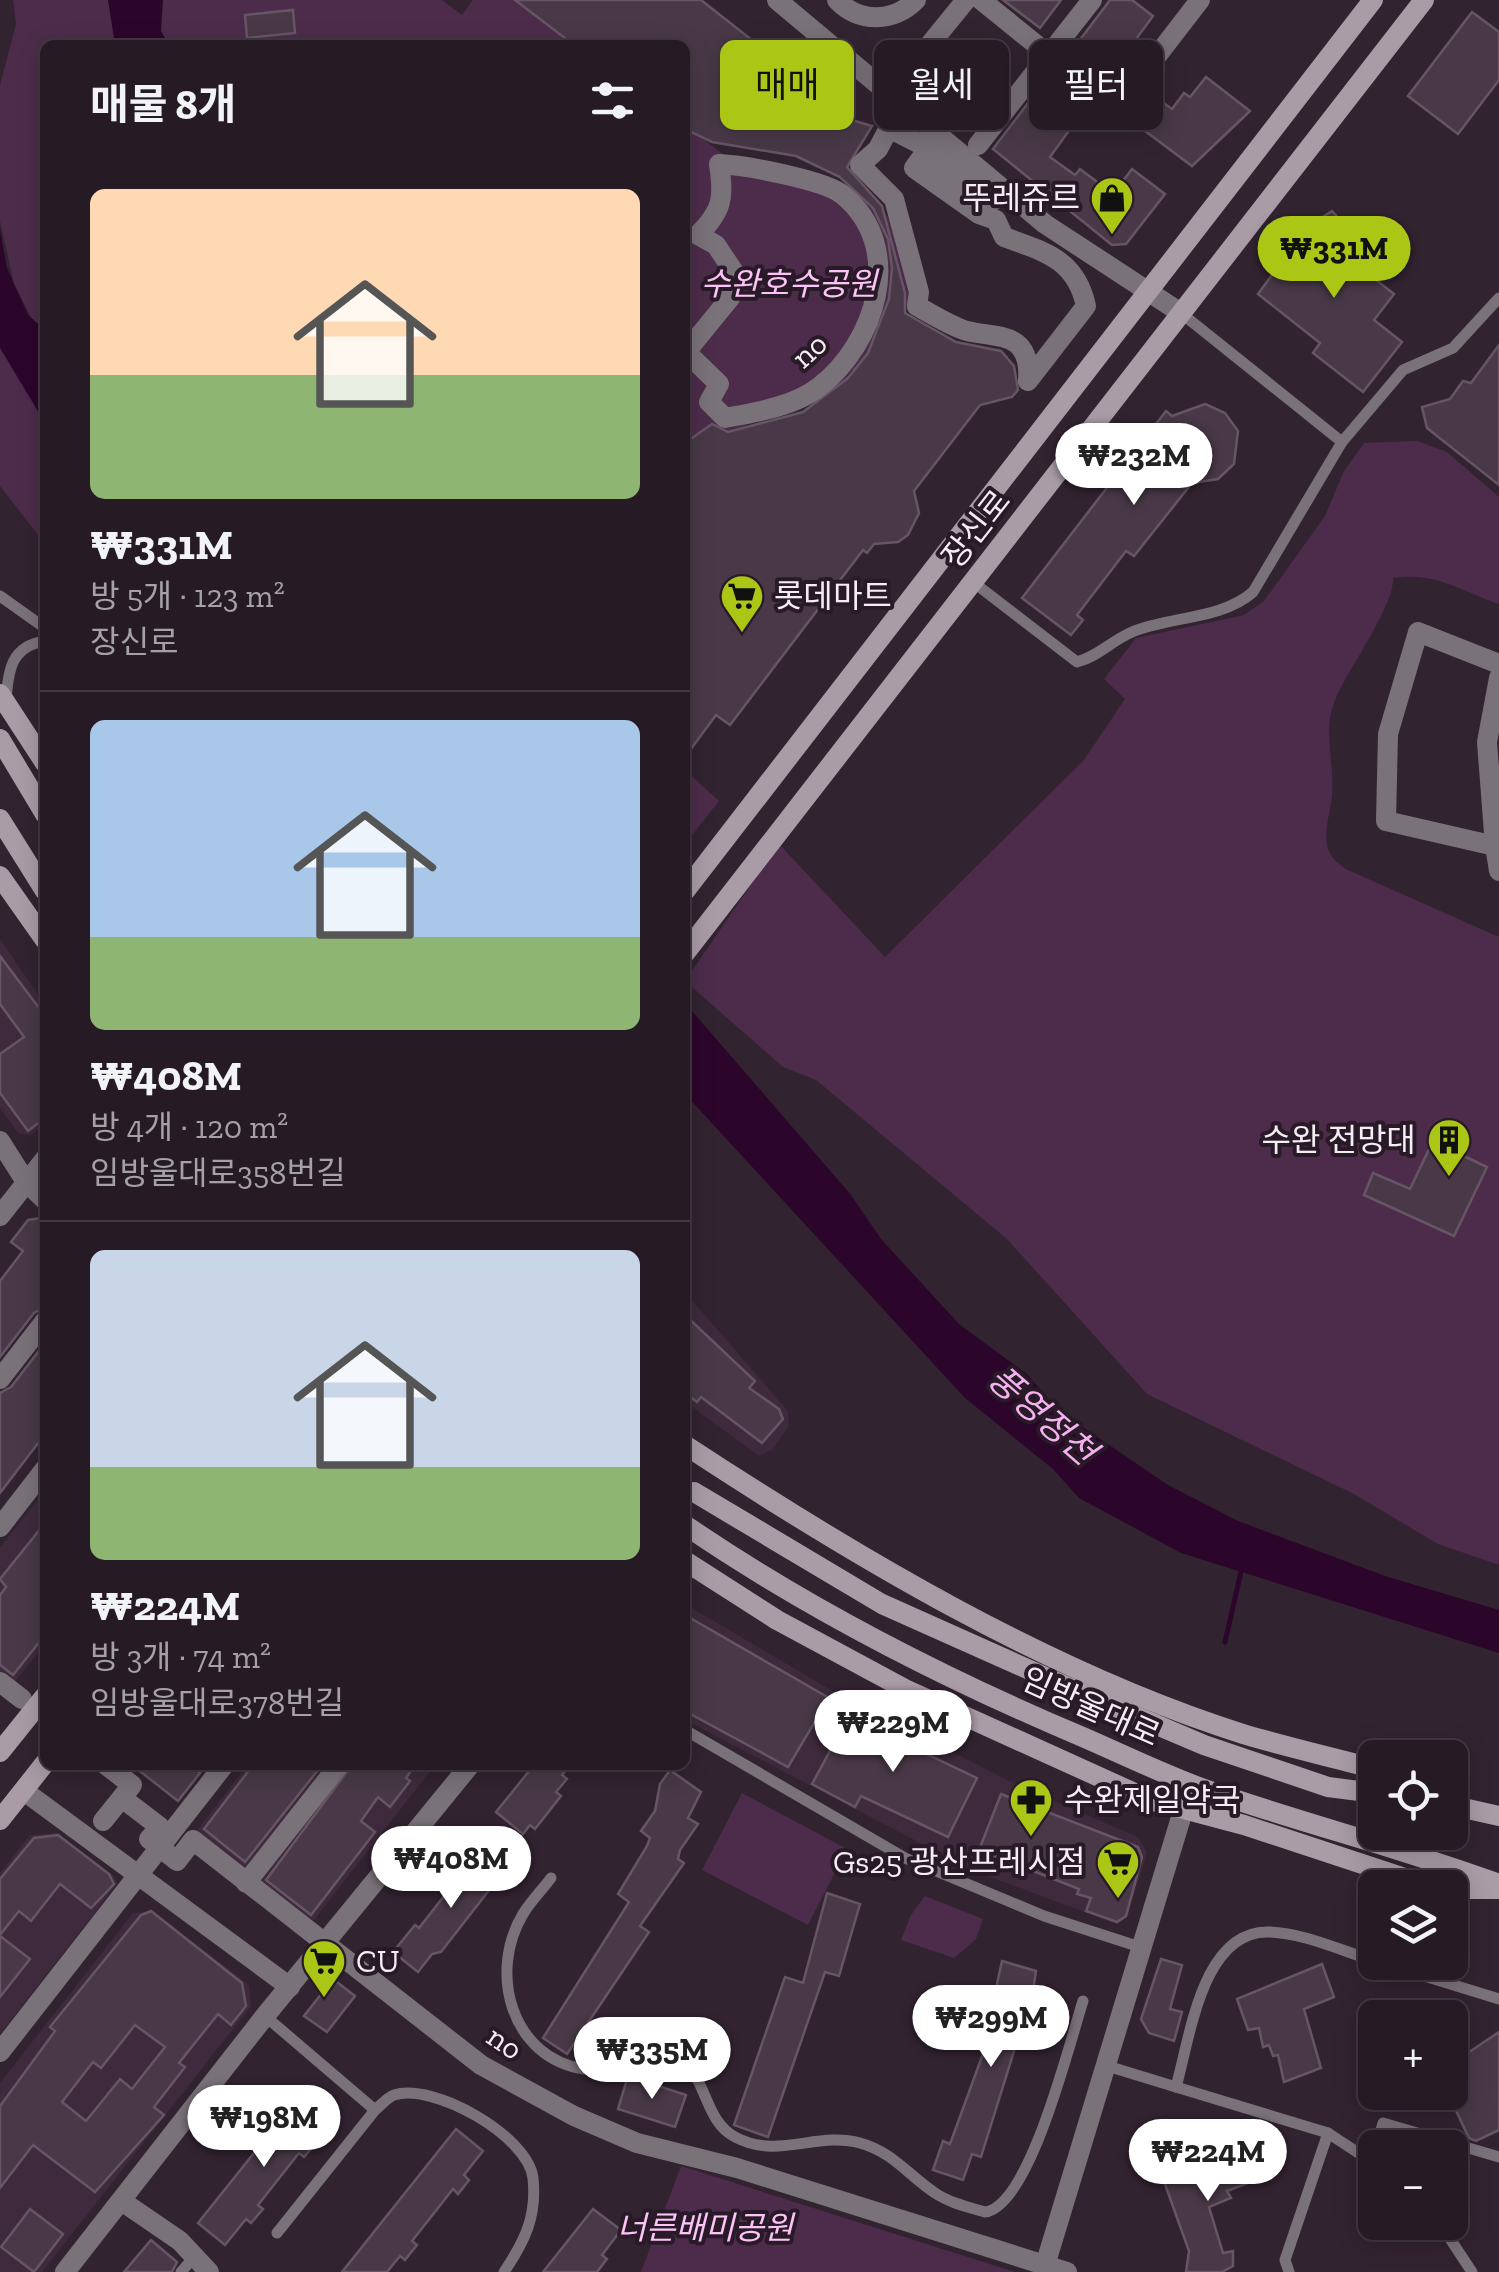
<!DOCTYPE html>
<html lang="ko">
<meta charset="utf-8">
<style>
:root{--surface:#261a25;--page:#322732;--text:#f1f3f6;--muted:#a4a1a7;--line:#423842;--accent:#abc614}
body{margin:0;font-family:"Zilla Slab","Noto Sans KR",serif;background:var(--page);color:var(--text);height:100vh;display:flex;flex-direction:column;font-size:38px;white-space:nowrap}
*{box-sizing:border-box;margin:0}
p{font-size:32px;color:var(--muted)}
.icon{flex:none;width:55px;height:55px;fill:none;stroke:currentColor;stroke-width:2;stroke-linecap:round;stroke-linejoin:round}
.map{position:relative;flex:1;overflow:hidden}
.sheet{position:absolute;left:40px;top:40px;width:650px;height:1730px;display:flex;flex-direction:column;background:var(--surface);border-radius:15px;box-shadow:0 5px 25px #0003,0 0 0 2px var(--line)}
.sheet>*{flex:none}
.hud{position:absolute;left:720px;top:40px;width:628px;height:90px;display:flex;gap:20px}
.tools{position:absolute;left:1358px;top:1740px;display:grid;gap:20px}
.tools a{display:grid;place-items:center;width:110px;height:110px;border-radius:15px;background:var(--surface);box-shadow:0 5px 25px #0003,0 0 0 2px var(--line);font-size:50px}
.price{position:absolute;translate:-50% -85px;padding:0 22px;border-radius:35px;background:#fff;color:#222;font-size:32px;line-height:65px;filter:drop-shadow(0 2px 5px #0008)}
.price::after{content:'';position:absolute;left:50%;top:60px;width:30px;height:22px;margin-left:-15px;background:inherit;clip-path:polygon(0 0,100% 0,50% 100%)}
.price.active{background:var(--accent);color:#111}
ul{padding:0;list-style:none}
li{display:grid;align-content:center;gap:20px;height:530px;padding:0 50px}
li+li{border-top:2px solid var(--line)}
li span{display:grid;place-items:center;height:310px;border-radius:15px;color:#555}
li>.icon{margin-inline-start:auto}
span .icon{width:180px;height:180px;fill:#fffc;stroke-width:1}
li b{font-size:42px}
h2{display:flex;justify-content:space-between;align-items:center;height:120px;padding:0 50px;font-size:42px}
.pill{padding:0 35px;border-radius:15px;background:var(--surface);box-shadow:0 5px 25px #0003,0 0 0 2px var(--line);font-size:35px;line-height:90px}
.pill.active{background:var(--accent);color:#111}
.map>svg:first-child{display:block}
.built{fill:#3e2a3c}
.green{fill:#4c2c4a}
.water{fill:#2c052b}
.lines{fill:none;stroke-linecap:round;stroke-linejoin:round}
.stream{stroke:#2c052b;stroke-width:5}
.building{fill:#493948;stroke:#665565;stroke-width:2.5;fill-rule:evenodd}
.lane{stroke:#7a7279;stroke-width:11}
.street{stroke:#7a7279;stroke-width:20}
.secondary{stroke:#a99ca7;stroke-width:20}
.labels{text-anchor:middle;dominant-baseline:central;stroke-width:8;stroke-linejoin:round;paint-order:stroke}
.poi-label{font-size:32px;fill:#f6ecf5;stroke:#281a27;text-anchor:end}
.park-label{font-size:32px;font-style:italic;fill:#fbc3f6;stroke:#281a27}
.street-label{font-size:32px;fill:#f6ecf5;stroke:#281a27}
.water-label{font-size:35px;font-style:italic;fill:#f4b0ef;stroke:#281a27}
</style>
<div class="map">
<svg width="1499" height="2272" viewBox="0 0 1499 2272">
<rect width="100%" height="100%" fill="#322331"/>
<!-- built -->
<g class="built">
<polygon points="0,939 45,1005 45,1124 30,1135 18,1133 0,1108"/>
<polygon points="685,1292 788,1411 789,1426 772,1450 759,1456 685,1402"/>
<polygon points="45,1490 45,1644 13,1684 0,1674 0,1548"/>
<polygon points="685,1604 824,1686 1019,1786 1138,1837 1147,1853 1127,1918 1117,1924 972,1870 685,1720"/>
<polygon points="247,1765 325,1765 245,1869 196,1832"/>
<polygon points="347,1765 435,1765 313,1921 259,1879"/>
<polygon points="57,1833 114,1876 117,1884 0,2034 0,1873 30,1835"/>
<polygon points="153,1911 249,1985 251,2006 42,2272 0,2272 0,2083 133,1913"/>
</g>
<!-- green -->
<g class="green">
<polygon points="13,0 442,0 462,15 473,0 522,0 581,45 45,45 45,344 14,284 0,221 0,85 16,24"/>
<polygon points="685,125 741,168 848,187 876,204 894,224 916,308 891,302 888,332 837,392 722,434 685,458"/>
<polygon points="0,343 45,423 45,544 0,486"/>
<path d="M 1417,441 L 1447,452 L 1499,497 L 1499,604 C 1457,590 1438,572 1393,578 C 1394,608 1347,669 1334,703 C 1322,733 1337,772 1331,803 C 1326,832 1318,853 1348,870 L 1499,937 L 1499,1565 L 1438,1544 L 1354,1494 L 1147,1394 L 1007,1239 L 816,1080 L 783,1067 L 685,981 L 779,844 L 885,957 L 1084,760 L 1125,699 L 1104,679 L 1136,638 L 1244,615 L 1264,601 L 1325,516 L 1344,471 L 1364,443 Z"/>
<polygon points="685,770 719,801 685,844"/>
<polygon points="742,1793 847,1849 808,1925 702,1870"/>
<polygon points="925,1896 983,1919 976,1939 954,1958 901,1940 911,1915"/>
<polygon points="681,2166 1015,2272 641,2272"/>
</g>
<!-- water -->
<g class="water">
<polygon points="108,0 163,0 161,31 169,45 115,45"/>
<polygon points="0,230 7,268 28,315 45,330 45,423 0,348"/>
<polygon points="685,1003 851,1195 881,1239 959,1324 1027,1374 1059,1411 1168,1485 1238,1521 1385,1576 1499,1610 1499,1653 1181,1553 1079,1498 1053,1469 965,1398 685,1094"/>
</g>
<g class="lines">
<!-- stream -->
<polyline class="stream" points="1225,1642 1241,1572"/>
</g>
<!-- building -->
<g class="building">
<polygon points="515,0 701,0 855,121 872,126 847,167 882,206 905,293 905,313 956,342 1001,351 1014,366 1018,390 1012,397 980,405 914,491 919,513 908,535 898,542 874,544 867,553 863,550 730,725 716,715 685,757 685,443 712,424 728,432 803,412 848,378 868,353 889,299 892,268 888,239 873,208 840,177 796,156 712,142 685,129 685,45 574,45"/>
<polygon points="1003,0 1061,0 1040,28"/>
<polygon points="1110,0 1132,0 1153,16 1106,80 1070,53"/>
<polygon points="293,10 295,33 247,38 245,15"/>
<polygon points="1472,12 1499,32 1499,80 1458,134 1408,96"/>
<polygon points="962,43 1007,78 968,128 928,97 926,89"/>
<polygon points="1206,77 1250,111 1192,166 1133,122 1154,96 1172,109 1184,93 1190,97"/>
<polygon points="1035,94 1062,115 1056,123 1068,132 1050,157 1075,175 1080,169 1113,194 1132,169 1165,194 1126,244 1112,245 993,149"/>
<polygon points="1332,211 1361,243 1349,259 1394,294 1374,320 1402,342 1363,392 1313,353 1320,343 1258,294 1307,227"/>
<polygon points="1499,345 1499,485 1427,428 1422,407 1450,399 1463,381 1471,383"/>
<polygon points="1205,404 1225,413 1238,431 1234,464 1218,479 1192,483 1134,556 1126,551 1077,615 1083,620 1071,635 1022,598 1166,411 1172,416"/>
<polygon points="0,956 45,1016 45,1118 28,1131 0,1093 0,1054 24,1037 0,1004"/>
<polygon points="1433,1141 1487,1167 1454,1236 1364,1195 1373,1173 1410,1189"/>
<polygon points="40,1218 45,1224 45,1307 34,1313 0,1357 0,1281 23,1251 11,1242 28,1220"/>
<polygon points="685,1315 755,1381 749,1388 779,1409 783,1419 762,1443 701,1397 697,1402 685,1393"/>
<polygon points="45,1343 45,1434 0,1493 0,1393 11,1387"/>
<polygon points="45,1523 45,1635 13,1675 0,1665 0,1595 6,1587 0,1579"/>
<polygon points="685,1615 829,1698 788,1767 685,1711"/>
<polygon points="854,1707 899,1732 895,1739 977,1778 948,1837 861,1796 855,1807 812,1784"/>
<polygon points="132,1765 189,1765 200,1773 178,1801"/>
<polygon points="253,1765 322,1765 245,1862 204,1829"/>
<polygon points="352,1765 415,1765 406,1778 410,1781 390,1807 378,1797 361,1821 375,1832 311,1915 266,1880"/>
<polygon points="534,1765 569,1765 562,1775 567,1779 556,1792 561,1796 535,1829 530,1825 523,1834 496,1812"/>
<polygon points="670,1770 701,1792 688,1818 698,1824 680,1850 678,1859 684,1863 640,1926 649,1932 567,2054 543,2038 629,1902 618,1894 647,1846 650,1838 641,1831 655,1811 660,1784"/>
<polygon points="1001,1794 1138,1847 1142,1857 1126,1916 1117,1922 1086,1911 1091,1898 1077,1894 1079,1889 979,1850"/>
<polygon points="58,1835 109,1874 114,1884 91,1908 60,1884 31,1921 19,1911 0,1935 0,1879 34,1838"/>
<polygon points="484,1845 505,1861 493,1877 497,1880 441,1952 432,1954 418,1972 393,1952 415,1925 419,1928"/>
<polygon points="827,1893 860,1904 839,1976 825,1972 768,2137 734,2125 785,1977 803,1983"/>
<path d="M 151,1911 L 242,1983 L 246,2006 L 231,2025 L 218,2014 L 179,2063 L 185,2067 L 154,2107 L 164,2115 L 95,2192 L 33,2145 L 0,2188 L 0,2106 L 55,2031 L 50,2027 L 141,1915 ZM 135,2025 L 165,2047 L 132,2089 L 120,2079 L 86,2121 L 62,2102 L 93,2062 L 101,2068 Z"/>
<polygon points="0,1936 30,1959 0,1997"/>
<polygon points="1161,1959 1182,1965 1170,2009 1182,2012 1174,2041 1149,2033 1141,2019"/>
<polygon points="1002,1961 1036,1971 1032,1998 1036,2000 1028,2028 1020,2032 981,2157 972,2154 963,2180 933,2170 943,2141 950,2144 984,2051 1001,1995 995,1993"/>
<polygon points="1322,1964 1334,1997 1304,2009 1321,2068 1284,2082 1278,2055 1273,2056 1269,2045 1263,2047 1259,2028 1248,2030 1237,1999"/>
<polygon points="333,1979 355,1996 327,2032 304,2016"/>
<polygon points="1499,2032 1499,2130 1476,2141 1469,2138 1450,2098 1450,2065"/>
<polygon points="628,2076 686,2095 675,2127 618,2109"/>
<polygon points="302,2093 329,2115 310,2139 316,2143 304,2157 299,2153 258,2205 263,2209 251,2223 246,2219 225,2245 198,2223"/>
<polygon points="456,2129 483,2151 464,2175 469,2180 458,2194 453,2189 412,2241 417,2245 405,2260 400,2256 387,2272 342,2272"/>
<polygon points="1237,2148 1239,2153 1253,2148 1264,2177 1227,2191 1231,2198 1209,2207 1223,2253 1233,2251 1233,2266 1222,2272 1186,2272 1189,2251 1162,2176 1191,2163 1192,2168 1222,2157"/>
<polygon points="30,2209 63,2234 34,2272 1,2247"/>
<polygon points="593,2209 621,2230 602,2255 607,2259 597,2272 543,2272"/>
<polygon points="151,2240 177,2262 172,2272 124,2272"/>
</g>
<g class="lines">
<!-- lane -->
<g class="lane">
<polyline points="1342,442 1403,370 1453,348 1499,298"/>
<path d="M 973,582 L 1077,662 C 1099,656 1111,641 1132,632 C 1170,616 1221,620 1253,592 L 1342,442 L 1181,313"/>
<polyline points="0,596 45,628"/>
<path d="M 6,700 C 8,671 11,646 45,641"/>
<polyline points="685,1730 905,1858 1044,1916 1140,1947"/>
<path d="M 551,1878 C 542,1890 531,1901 523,1914 C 488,1972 511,2058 584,2069 C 616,2075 646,2041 679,2060 C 708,2076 703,2120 735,2137 C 778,2160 817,2131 860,2143 C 893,2152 908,2175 935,2193 C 950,2203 968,2207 985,2212 C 1030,2206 1069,2044 1083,2001"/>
<polyline points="1379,1962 1499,1999"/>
<polyline points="265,2016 375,2110 277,2233"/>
<path d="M 1104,2065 L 1176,2087 C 1190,2038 1202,1930 1269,1932 C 1304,1933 1342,1951 1375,1961"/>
<polyline points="1176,2087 1328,2133 1285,2260 1289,2272"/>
<path d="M 375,2110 C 380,2106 388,2097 394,2095 C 433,2082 528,2136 533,2178 C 537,2216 525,2241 504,2272"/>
<polyline points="1328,2133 1375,2164"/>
<polyline points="1376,2148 1383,2123 1499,2157"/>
<polyline points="1439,2222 1472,2272"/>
<polyline points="181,2272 195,2256"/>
</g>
<!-- street -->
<g class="street">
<polyline points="777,0 1045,224 1181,313"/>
<path d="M 837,0 C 860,24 894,22 916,0"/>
<polyline points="981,0 1116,109 1200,0"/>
<polyline points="892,91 966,0"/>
<path d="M 889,128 L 930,149 L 994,200 L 984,205 L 922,157 L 914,168 L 979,214 L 996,220 L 1004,237 C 1046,252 1076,260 1086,306 L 1028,381 C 1032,325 988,340 961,329 C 946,323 931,314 917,306 L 919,292 L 894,199 L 860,165 L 878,149 Z"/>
<polyline points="978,145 1092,0"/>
<path d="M 719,164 C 744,165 825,180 843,195 C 907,248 875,344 819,387 C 793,407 756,412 725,418 L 709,402 L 719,384 L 686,352 L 730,298 L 734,272 L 716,245 L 698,235 C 723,210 724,198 719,164 Z"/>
<polyline points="1499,664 1418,632 1388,734 1386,821 1495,846 1487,742 1499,678"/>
<polyline points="1495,846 1499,871"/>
<polyline points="0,1141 26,1182 45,1200"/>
<polyline points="0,1216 45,1159"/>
<polyline points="0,1379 45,1321"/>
<polyline points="0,1527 45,1469"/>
<polyline points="0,1682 22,1699"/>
<polyline points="24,1791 290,1987"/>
<polyline points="122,1798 160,1827 149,1839 177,1861 193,1840 481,2065 574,2116 637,2143 737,2168 1067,2272"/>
<polyline points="103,1821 132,1785 106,1765"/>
<polyline points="246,1883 339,1765"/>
<polyline points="0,2052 224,1765"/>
<polyline points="123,2202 180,2241 209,2272"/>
<polyline points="65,2272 265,2016 470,1765"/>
<polyline points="1043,2272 1183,1811"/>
</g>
<!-- secondary -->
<g class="secondary">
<polyline points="0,694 45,763"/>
<polyline points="0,739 45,814"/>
<polyline points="0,819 45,891"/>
<polyline points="0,876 45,940"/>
<polyline points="685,891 1373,0"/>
<polyline points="685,953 1424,0"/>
<path d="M 685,1445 C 854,1556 1050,1673 1243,1734 C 1286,1747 1331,1757 1375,1769"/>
<polyline points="694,1492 882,1604 1070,1688 1204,1745 1328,1787 1375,1793"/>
<path d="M 685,1525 C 811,1611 945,1679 1085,1738 C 1124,1755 1163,1774 1204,1789 C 1301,1823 1402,1848 1499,1884"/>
<polyline points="685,1561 777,1620 905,1689 1150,1800 1244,1825 1435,1888"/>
<polyline points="0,1752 45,1696"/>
<polyline points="1450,1805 1499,1816"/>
<polyline points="0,1820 45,1763"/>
<polyline points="1450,1889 1498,1889"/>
</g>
</g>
<!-- icons -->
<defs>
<g id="shop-pin" transform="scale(2.25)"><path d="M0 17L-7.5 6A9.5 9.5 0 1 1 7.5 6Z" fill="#abc614" stroke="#281a27"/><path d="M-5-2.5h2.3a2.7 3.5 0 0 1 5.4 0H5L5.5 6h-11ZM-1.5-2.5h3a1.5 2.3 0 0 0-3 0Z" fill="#111"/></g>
<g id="supermarket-pin" transform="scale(2.25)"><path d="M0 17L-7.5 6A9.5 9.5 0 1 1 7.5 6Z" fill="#abc614" stroke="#281a27"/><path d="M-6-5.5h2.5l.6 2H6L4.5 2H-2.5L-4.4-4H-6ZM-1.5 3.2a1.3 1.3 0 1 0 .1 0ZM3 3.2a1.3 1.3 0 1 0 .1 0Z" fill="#111"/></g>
<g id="building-pin" transform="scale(2.25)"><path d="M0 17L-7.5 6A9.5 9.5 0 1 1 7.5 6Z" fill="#abc614" stroke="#281a27"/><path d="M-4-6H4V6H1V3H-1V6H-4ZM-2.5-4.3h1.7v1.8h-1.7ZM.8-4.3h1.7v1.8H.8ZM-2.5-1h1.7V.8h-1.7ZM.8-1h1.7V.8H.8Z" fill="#111"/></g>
<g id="pharmacy-pin" transform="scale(2.25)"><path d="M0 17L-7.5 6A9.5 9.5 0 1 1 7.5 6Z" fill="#abc614" stroke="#281a27"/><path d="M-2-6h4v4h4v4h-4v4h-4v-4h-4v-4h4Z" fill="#111"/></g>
</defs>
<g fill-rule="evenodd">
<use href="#shop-pin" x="1112" y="198"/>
<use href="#supermarket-pin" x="742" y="596"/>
<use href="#building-pin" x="1449" y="1140"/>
<use href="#pharmacy-pin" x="1031" y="1800"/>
<use href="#supermarket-pin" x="1118" y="1862"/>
<use href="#supermarket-pin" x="324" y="1961"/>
</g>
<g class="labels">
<!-- poi labels -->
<g class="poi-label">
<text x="1080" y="198">뚜레쥬르</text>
<text x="774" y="596" text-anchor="start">롯데마트</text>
<text x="1416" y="1140">수완 전망대</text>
<text x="1064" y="1800" text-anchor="start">수완제일약국</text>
<text x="1086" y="1862">Gs25 광산프레시점</text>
<text x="356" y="1961" text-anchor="start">CU</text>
</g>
<!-- park labels -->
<g class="park-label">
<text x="789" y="284">수완호수공원</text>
<text x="705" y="2228">너른배미공원</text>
</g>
<!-- street labels -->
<g class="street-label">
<text transform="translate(809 350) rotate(-42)">no</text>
<text transform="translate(976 529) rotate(-52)">장신로</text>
<text transform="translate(1091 1707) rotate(24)">임방울대로</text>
<text transform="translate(505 2042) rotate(34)">no</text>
</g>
<!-- water labels -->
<g class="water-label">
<text transform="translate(1042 1415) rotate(41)">풍영정천</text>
</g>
</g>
</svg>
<div class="tools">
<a><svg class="icon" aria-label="locate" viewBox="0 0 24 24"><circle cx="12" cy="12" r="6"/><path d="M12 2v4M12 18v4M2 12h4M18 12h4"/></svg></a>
<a><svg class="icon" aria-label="layers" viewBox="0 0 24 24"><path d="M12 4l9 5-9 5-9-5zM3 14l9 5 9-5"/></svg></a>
<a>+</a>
<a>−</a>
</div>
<b class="price active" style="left:1334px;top:301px">₩331M</b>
<b class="price" style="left:1134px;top:508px">₩232M</b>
<b class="price" style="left:893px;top:1775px">₩229M</b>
<b class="price" style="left:451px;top:1911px">₩408M</b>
<b class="price" style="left:991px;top:2070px">₩299M</b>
<b class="price" style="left:652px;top:2102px">₩335M</b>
<b class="price" style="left:264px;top:2170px">₩198M</b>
<b class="price" style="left:1208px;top:2204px">₩224M</b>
<div class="hud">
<a class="pill active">매매</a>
<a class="pill">월세</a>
<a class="pill">필터</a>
</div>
<section class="sheet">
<h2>매물 8개<svg class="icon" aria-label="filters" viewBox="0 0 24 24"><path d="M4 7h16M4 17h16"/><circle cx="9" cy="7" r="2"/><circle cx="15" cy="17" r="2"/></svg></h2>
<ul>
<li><span style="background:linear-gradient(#ffd9b3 60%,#8fb573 0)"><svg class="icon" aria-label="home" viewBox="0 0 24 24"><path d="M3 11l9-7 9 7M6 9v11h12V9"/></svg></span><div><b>₩331M</b><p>방 5개 · 123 m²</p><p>장신로</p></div></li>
<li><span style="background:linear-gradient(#a9c7e8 70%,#8fb573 0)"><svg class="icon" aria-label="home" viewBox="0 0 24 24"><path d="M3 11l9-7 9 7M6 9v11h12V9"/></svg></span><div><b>₩408M</b><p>방 4개 · 120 m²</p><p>임방울대로358번길</p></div></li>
<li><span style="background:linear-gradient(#c9d6e8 70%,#8fb573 0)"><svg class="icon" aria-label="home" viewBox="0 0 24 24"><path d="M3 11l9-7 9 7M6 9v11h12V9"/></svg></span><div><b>₩224M</b><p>방 3개 · 74 m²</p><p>임방울대로378번길</p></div></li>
</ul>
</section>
</div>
